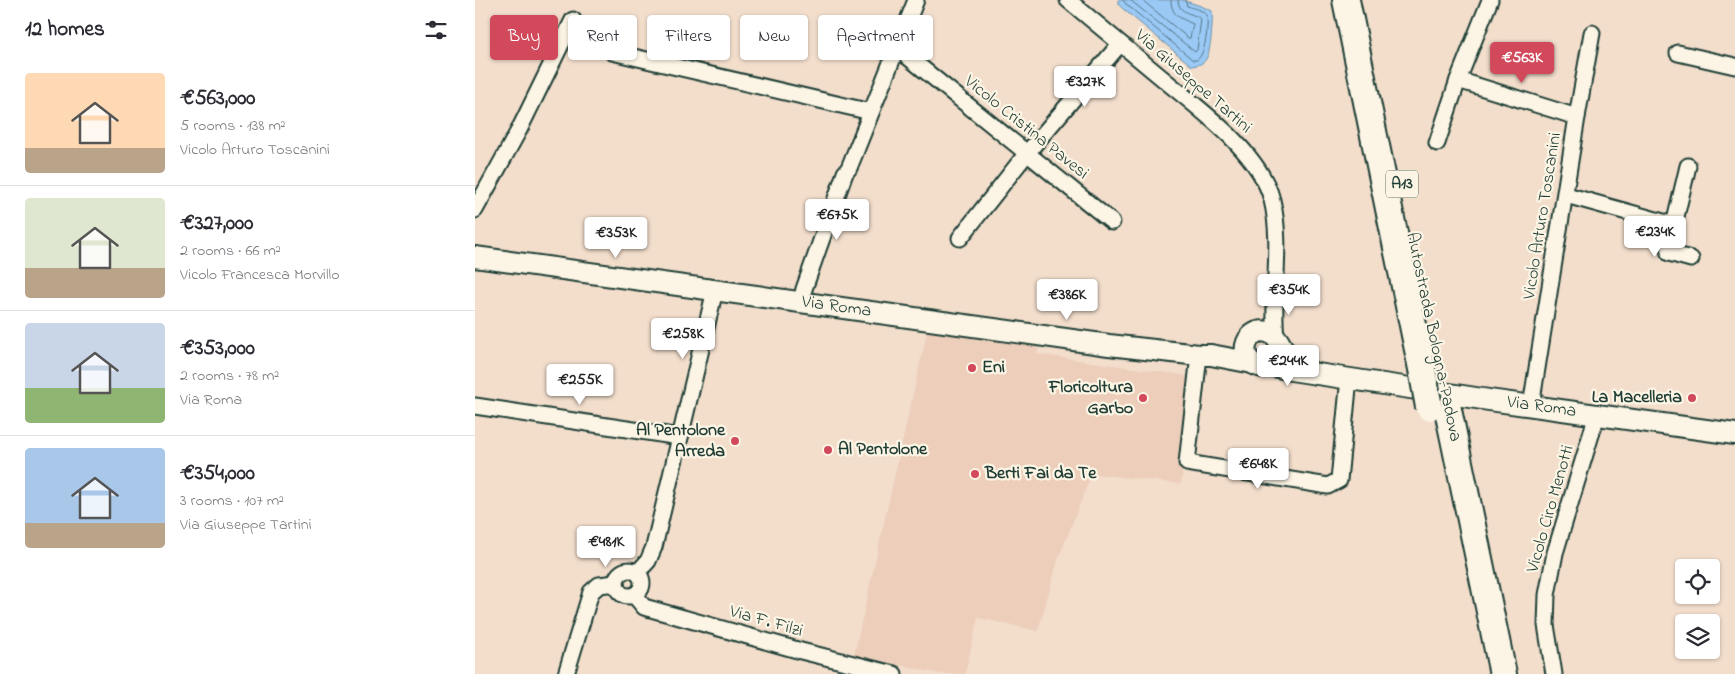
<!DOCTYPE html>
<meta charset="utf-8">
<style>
:root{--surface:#fff;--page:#f2f2f3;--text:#2b2b33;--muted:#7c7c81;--line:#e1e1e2;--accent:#d1495b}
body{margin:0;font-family:"Indie Flower",sans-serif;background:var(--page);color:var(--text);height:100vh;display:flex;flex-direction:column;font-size:19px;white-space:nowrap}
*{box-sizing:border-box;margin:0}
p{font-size:16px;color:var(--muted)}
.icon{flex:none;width:28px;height:28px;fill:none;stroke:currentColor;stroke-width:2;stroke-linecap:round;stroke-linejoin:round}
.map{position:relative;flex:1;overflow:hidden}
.panel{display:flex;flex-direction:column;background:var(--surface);width:475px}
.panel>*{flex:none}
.top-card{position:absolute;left:15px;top:15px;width:475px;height:45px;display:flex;gap:10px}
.fabs{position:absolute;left:1200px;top:559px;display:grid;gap:10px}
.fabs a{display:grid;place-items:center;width:45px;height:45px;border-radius:5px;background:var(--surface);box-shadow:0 1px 4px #0004;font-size:25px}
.price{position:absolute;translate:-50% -42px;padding:0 11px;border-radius:5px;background:#fff;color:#222;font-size:16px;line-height:32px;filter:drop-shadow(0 1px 2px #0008)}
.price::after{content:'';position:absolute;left:50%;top:30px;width:15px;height:11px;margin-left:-8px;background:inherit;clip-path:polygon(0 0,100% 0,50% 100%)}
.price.on{background:var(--accent);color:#fff}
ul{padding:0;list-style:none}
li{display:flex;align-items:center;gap:15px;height:125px;padding:0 25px}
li+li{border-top:1px solid var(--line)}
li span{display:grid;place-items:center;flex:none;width:140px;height:100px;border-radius:5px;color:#555}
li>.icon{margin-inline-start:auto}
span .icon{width:60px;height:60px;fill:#fffc;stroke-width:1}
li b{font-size:21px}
h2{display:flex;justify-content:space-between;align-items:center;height:60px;padding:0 25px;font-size:21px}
.pill{padding:0 18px;border-radius:5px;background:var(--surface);box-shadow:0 1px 4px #0004;font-size:18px;line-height:45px}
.pill.on{background:var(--accent);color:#fff}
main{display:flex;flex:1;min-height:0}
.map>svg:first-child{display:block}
.built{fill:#eccebb}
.water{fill:#9bc9f6;stroke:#6991a8}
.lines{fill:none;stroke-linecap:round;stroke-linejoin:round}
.shore{stroke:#517582;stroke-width:1}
.minor-casing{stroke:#1f3d34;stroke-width:19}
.secondary-casing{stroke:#1f3d34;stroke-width:24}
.motorway-casing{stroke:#1f3d34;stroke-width:30}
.minor{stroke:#fcf5e5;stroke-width:15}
.secondary{stroke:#fcf5e5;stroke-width:20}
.motorway{stroke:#fcf5e5;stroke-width:26}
.motorway-bridge-casing{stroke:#1f3d34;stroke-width:30;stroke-linecap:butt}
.motorway-bridge{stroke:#fcf5e5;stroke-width:26}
.poi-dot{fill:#d1495b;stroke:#fcf5e5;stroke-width:2}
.labels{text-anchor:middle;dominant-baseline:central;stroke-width:4.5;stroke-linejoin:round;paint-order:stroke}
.shield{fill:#fcf5e5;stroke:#617469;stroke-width:1}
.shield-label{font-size:16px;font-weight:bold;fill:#1f3d34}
.street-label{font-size:18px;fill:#1f3d34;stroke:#fcf5e5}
.poi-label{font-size:18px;font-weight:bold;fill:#1f3d34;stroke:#fcf5e5;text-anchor:start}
</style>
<main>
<section class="panel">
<h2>12 homes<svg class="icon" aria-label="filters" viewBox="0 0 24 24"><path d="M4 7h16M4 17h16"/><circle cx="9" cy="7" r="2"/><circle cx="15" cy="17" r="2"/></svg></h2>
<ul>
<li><span style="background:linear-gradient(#ffd9b3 75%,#b9a48a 0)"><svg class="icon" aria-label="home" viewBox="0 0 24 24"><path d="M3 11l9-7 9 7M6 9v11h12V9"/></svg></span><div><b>€563,000</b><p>5 rooms · 138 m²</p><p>Vicolo Arturo Toscanini</p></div></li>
<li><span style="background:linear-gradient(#dfe7d0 70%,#b9a48a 0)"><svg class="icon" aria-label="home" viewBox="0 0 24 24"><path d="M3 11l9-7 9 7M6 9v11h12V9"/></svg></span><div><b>€327,000</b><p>2 rooms · 66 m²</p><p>Vicolo Francesca Morvillo</p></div></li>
<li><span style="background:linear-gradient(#c9d6e8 65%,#8fb573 0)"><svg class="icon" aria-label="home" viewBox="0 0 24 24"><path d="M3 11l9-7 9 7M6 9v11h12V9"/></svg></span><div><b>€353,000</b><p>2 rooms · 78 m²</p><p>Via Roma</p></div></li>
<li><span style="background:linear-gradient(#a9c7e8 75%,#b9a48a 0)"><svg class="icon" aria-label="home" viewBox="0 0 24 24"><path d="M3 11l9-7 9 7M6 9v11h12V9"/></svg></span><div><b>€354,000</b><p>3 rooms · 107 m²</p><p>Via Giuseppe Tartini</p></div></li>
</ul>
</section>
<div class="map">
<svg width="1260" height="674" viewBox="0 0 1260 674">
<rect width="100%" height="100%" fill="#f3decc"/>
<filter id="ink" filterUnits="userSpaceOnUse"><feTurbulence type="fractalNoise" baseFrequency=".02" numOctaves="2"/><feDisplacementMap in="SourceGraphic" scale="10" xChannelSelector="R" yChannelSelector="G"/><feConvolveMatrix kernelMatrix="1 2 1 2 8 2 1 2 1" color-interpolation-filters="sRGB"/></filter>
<g filter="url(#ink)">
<!-- built -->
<polygon class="built" points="453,328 564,345 562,354 721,377 706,484 620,474 615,478 583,560 563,631 503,618 490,674 465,674 379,655"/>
<!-- water -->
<path class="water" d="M 643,0 L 707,0 L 726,6 L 737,11 C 738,21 736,52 731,59 C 727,65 723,65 717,66 L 647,8 L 643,4 Z"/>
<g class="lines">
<!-- shore -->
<g class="shore">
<path d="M 648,0 L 651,4 L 718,60 L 722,60 C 731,53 733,27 732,15 L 725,10 L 712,6 L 710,0"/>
<path d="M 655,0 L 720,52 L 722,50 L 726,19 C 717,12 704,15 703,0"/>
<path d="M 667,0 L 713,38 L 715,38 L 718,24 C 706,18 696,16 696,0"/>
</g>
<!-- minor casing -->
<g class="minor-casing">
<g id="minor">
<path d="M 593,0 C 624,26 656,52 687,78 C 724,109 785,152 797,200 C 808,246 796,291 801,337"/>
<polyline points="422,48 637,222"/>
<polyline points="137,52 396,112"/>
<polyline points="1203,53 1260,66"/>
<polyline points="983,80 1102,117"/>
<polyline points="962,143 983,80 1015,0"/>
<polyline points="1091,195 1199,225 1213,166"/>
<polyline points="0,210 44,130 98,20"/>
<polyline points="1199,225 1194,253 1216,259"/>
<polyline points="485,238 552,153 645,44"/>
<polyline points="326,302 329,289 370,173 374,168 441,0"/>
<polyline points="724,355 712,463 853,486 864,480 874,378"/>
<polyline points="0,406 205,437"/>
<polyline points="1056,406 1102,117 1117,33"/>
<circle cx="154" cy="583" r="13"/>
<polyline points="162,573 173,561 179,547 240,290"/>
<polyline points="159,595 169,607 326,651 419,674"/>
<polyline points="91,674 116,592 124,585 141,583"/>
<polyline points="1079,674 1071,625 1072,595 1080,553 1122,415"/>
</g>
</g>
<!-- secondary casing -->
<g class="secondary-casing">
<g id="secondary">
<path id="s1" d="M 0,257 L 634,345 L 724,355 L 736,355 L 778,363"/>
<path d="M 805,347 C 805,360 793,372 779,364 C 762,354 773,327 792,332 C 803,334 805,347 812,354 C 818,361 825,365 833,370"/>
<path id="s2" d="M 795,365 L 816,370 L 1014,400 L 1260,434"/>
</g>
</g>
<!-- motorway casing -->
<g class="motorway-casing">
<g id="motorway">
<polyline points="871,0 947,369"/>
<polyline points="972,405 1028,674"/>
</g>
</g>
<!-- minor -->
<use href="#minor" class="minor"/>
<!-- secondary -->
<use href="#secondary" class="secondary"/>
<!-- motorway -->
<use href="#motorway" class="motorway"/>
<!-- motorway-bridge casing -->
<g class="motorway-bridge-casing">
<polyline id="motorway-bridge" points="947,369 954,407"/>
</g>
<!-- motorway-bridge -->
<use href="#motorway-bridge" class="motorway-bridge"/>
</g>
</g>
<!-- markers -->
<g class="poi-dot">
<circle cx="497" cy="368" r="5"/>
<circle cx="668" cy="398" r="5"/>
<circle cx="1217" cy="398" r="5"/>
<circle cx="260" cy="441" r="5"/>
<circle cx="353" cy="450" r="5"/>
<circle cx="500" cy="474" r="5"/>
</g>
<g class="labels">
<!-- shield labels -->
<rect class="shield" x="911" y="170.5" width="32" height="27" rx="4"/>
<g class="shield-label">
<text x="927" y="184">A13</text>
</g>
<!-- street labels -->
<g class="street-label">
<text transform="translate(718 82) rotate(41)">Via Giuseppe Tartini</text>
<text transform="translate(551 128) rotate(39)">Vicolo Cristina Pavesi</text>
<text transform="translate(1068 216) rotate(-81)">Vicolo Arturo Toscanini</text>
<text stroke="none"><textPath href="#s1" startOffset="365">Via Roma</textPath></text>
<text transform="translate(958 337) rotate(78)">Autostrada Bologna-Padova</text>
<text stroke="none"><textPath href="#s2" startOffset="275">Via Roma</textPath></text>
<text transform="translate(1076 509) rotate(-74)">Vicolo Ciro Menotti</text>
<text transform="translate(291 622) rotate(16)">Via F. Filzi</text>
</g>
<!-- poi labels -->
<g class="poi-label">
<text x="507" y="368">Eni</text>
<text x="658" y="388" text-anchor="end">Floricoltura<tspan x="658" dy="21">Garbo</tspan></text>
<text x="1207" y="398" text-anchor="end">La Macelleria</text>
<text x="250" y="431" text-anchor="end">Al Pentolone<tspan x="250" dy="21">Arreda</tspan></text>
<text x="363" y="450">Al Pentolone</text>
<text x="510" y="474">Berti Fai da Te</text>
</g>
</g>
</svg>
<div class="fabs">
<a><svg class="icon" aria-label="locate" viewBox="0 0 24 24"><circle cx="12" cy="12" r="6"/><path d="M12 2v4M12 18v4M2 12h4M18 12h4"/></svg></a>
<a><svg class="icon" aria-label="layers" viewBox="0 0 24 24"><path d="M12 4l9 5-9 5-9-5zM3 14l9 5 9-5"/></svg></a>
</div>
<b class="price on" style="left:1047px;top:84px">€563K</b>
<b class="price" style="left:610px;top:108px">€327K</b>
<b class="price" style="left:362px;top:241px">€675K</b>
<b class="price" style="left:1180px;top:258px">€234K</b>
<b class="price" style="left:141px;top:259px">€353K</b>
<b class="price" style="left:814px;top:316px">€354K</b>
<b class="price" style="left:592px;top:321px">€386K</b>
<b class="price" style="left:208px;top:360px">€258K</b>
<b class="price" style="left:813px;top:387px">€244K</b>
<b class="price" style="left:105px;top:406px">€255K</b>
<b class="price" style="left:783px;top:490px">€648K</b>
<b class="price" style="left:131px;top:568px">€481K</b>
<div class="top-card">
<a class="pill on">Buy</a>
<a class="pill">Rent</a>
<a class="pill">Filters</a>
<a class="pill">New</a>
<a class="pill">Apartment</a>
</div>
</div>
</main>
